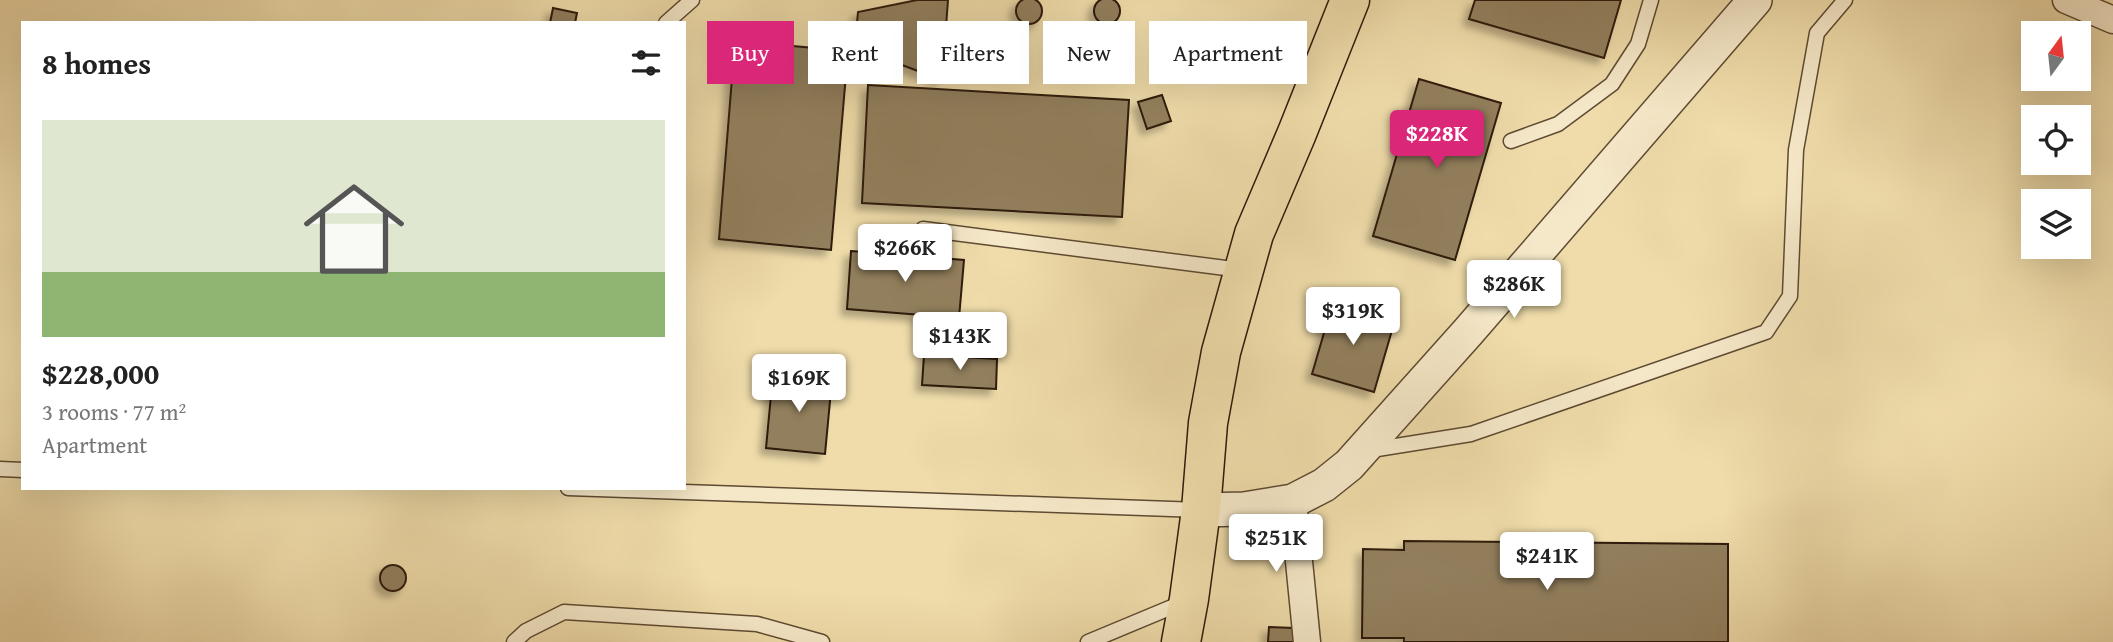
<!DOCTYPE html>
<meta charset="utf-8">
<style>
:root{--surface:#fff;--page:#f6f6f6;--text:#222;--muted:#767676;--accent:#db2777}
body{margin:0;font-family:"Gentium Book Plus",serif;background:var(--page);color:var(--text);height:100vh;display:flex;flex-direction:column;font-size:26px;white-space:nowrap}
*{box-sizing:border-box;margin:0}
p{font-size:23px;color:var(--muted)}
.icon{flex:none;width:38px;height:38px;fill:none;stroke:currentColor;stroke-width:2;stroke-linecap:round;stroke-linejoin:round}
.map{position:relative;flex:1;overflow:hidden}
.sheet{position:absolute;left:21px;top:21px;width:665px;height:469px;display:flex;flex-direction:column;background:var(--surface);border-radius:0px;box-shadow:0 7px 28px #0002}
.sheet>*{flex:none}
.banner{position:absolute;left:707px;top:21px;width:665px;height:63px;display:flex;gap:14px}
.needle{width:46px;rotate:15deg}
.controls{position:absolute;left:2021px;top:21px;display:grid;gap:14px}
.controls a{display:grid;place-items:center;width:70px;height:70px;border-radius:0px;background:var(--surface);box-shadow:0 7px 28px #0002;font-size:35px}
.price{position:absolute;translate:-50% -60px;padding:0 16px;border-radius:7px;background:#fff;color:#222;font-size:23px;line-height:46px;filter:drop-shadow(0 2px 4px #0008)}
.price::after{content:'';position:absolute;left:50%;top:42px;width:21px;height:16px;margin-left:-10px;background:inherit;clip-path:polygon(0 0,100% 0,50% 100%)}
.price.selected{background:var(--accent);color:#fff}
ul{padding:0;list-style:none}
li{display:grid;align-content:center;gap:14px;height:371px;padding:0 21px}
li span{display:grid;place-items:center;height:217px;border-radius:0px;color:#555}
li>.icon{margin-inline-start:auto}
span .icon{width:126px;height:126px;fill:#fffc;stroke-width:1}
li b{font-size:30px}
h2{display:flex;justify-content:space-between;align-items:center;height:84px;padding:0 21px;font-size:30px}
.chip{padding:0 24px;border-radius:0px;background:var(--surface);box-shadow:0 7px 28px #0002;font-size:24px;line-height:63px}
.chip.selected{background:var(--accent);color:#fff}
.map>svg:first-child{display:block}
.building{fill:#927f5d;stroke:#2e1a0a;stroke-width:2;filter:url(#shadow)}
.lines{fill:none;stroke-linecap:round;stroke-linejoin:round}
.service-casing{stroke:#5e4a32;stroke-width:17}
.minor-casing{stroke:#5e4a32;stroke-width:29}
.tertiary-casing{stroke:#5e4a32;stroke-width:36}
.primary-casing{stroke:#2e1a0a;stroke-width:41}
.service{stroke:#f5e8c8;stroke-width:14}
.minor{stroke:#f5e8c8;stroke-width:26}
.tertiary{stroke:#f5e8c8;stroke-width:33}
.primary{stroke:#efdcaa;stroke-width:38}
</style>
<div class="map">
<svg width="2113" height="642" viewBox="0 0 2113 642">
<defs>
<filter id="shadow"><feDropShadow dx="-6" dy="6" stdDeviation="3.5" flood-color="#0004"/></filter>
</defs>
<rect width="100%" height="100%" fill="#efdcaa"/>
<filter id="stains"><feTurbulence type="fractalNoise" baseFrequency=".00286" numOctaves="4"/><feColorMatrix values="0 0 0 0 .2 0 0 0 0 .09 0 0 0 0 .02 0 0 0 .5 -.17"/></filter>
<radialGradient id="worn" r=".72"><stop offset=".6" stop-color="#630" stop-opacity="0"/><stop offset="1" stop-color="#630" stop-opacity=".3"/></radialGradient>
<!-- building -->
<g class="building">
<circle cx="1107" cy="11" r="13"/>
<circle cx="1029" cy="11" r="13"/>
<polygon points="917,0 948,0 942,80 894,62 854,55 858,12"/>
<polygon points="1475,0 1621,0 1604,58 1469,19"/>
<polygon points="553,8 577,13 575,23 550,23"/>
<polygon points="735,41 848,51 831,250 719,239"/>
<polygon points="1419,79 1501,103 1455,260 1373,236"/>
<polygon points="868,85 1129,100 1122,217 862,203"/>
<polygon points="1162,95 1171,121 1147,129 1138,102"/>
<polygon points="851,251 964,260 959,318 847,309"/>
<polygon points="1333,302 1395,320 1374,392 1312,374"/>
<polygon points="924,355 997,359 996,389 922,385"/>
<polygon points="773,374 832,380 825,454 766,448"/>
<polygon points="1404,541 1728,544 1728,642 1404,642 1404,638 1362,638 1363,549 1404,550"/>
<circle cx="393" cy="578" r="13"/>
<polygon points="1269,627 1294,628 1294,642 1268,642"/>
</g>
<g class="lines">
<!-- service casing -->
<g class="service-casing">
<g id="service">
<polyline points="666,23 692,0"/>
<polyline points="1511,141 1558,124 1612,84 1638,44 1651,0"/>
<polyline points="923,229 1241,270"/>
<polyline points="1371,450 1471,434 1766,332 1790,296 1796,150 1817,33 1845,0"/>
<polyline points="0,469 23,470"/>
<polyline points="568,488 1200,510"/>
<polyline points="514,642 526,631 564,612 757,624 822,642"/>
<polyline points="1088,642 1184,602"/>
</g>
</g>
<!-- minor casing -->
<g class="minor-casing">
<g id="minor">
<polyline points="2066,0 2113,20"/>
<polyline points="1293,501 1307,642"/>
</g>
</g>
<!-- tertiary casing -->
<g class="tertiary-casing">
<polyline id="tertiary" points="1201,510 1244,509 1293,501 1324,485 1349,465 1468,332 1755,0"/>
</g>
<!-- primary casing -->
<g class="primary-casing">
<polyline id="primary" points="1181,642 1189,599 1201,510 1208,423 1221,352 1254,234 1297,133 1350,0"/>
</g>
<!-- service -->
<use href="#service" class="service"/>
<!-- minor -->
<use href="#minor" class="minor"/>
<!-- tertiary -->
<use href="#tertiary" class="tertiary"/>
<!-- primary -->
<use href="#primary" class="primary"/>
</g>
<rect width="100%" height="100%" filter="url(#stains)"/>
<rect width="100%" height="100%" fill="url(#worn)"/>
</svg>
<div class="controls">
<a><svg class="needle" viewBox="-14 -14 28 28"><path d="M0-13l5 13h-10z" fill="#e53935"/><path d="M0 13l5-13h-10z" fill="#767676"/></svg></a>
<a><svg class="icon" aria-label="locate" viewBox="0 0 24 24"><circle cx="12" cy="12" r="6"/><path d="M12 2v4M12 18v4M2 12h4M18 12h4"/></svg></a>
<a><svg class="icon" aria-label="layers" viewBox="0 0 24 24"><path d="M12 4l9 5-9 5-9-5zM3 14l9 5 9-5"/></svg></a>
</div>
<b class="price selected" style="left:1437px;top:170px">$228K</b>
<b class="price" style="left:905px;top:284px">$266K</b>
<b class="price" style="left:1514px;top:320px">$286K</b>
<b class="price" style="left:1353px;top:347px">$319K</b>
<b class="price" style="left:960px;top:372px">$143K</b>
<b class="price" style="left:799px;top:414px">$169K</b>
<b class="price" style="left:1276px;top:574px">$251K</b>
<b class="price" style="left:1547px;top:592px">$241K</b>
<div class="banner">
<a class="chip selected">Buy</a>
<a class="chip">Rent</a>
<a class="chip">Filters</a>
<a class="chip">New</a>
<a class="chip">Apartment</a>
</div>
<section class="sheet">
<h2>8 homes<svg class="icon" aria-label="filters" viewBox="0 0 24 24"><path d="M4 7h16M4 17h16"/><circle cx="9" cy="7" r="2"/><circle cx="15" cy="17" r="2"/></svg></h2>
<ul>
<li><span style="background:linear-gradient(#dfe7d0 70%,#8fb573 0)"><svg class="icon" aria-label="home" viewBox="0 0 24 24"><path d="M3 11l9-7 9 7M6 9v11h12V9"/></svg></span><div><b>$228,000</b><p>3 rooms · 77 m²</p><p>Apartment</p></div></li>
</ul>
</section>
</div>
